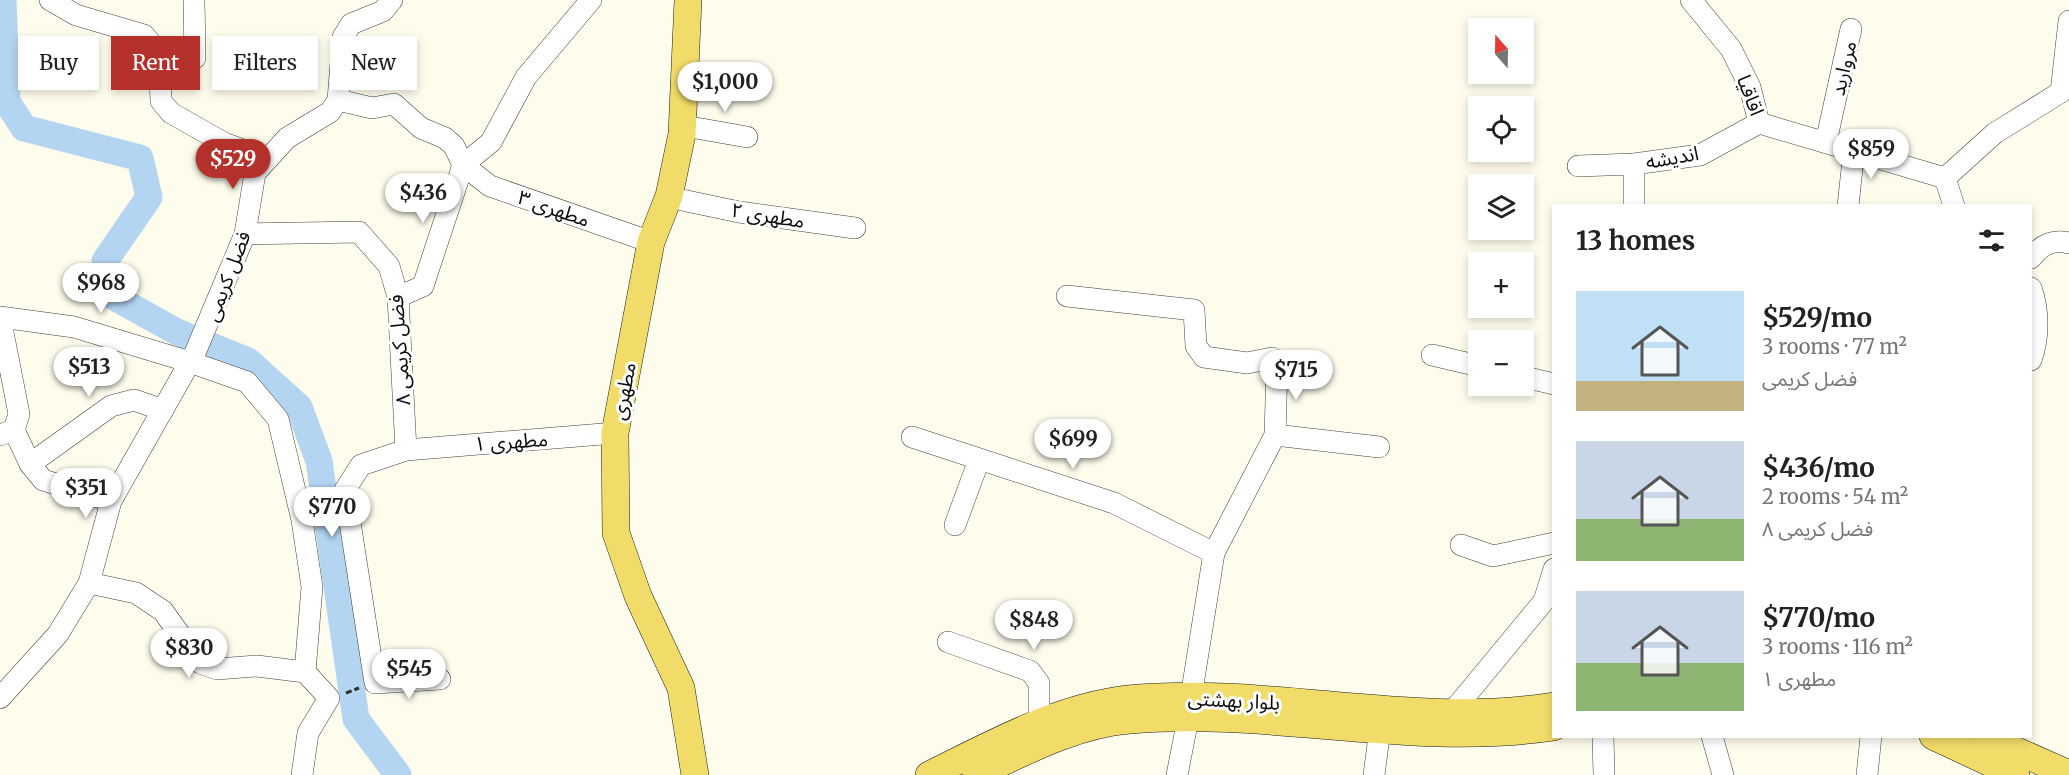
<!DOCTYPE html>
<meta charset="utf-8">
<style>
:root{--surface:#fff;--page:#f2f2f2;--text:#222;--muted:#767676;--accent:#b4312c}
body{margin:0;font-family:Merriweather,"Noto Sans Arabic",serif;background:var(--page);color:var(--text);height:100vh;display:flex;flex-direction:column;font-size:22px;white-space:nowrap}
*{box-sizing:border-box;margin:0}
p{font-size:20px;color:var(--muted)}
.icon{flex:none;width:33px;height:33px;fill:none;stroke:currentColor;stroke-width:2;stroke-linecap:round;stroke-linejoin:round}
.map{position:relative;flex:1;overflow:hidden}
.panel{position:absolute;left:1552px;top:204px;width:480px;height:534px;display:flex;flex-direction:column;background:var(--surface);border-radius:0px;box-shadow:0 3px 9px #0003}
.panel>*{flex:none}
.banner{position:absolute;left:18px;top:36px;width:570px;height:54px;display:flex;gap:12px}
.needle{width:39px;rotate:340deg}
.fabs{position:absolute;left:1468px;top:18px;display:grid;gap:12px}
.fabs a{display:grid;place-items:center;width:66px;height:66px;border-radius:0px;background:var(--surface);box-shadow:0 3px 9px #0003;font-size:30px}
.price{position:absolute;translate:-50% -51px;padding:0 14px;border-radius:21px;background:#fff;color:#222;font-size:20px;line-height:39px;filter:drop-shadow(0 2px 3px #0008)}
.price::after{content:'';position:absolute;left:50%;top:36px;width:18px;height:14px;margin-left:-9px;background:inherit;clip-path:polygon(0 0,100% 0,50% 100%)}
.price.current{background:var(--accent);color:#fff}
ul{padding:0;list-style:none}
li{display:flex;align-items:center;gap:18px;height:150px;padding:0 24px}
li span{display:grid;place-items:center;flex:none;width:168px;height:120px;border-radius:0px;color:#555}
li>.icon{margin-inline-start:auto}
span .icon{width:72px;height:72px;fill:#fffc;stroke-width:1}
li b{font-size:26px}
h2{display:flex;justify-content:space-between;align-items:center;height:72px;padding:0 24px;font-size:26px}
.tag{padding:0 21px;border-radius:0px;background:var(--surface);box-shadow:0 3px 9px #0003;font-size:21px;line-height:54px}
.tag.current{background:var(--accent);color:#fff}
.map>svg:first-child{display:block}
.lines{fill:none;stroke-linecap:round;stroke-linejoin:round}
.river{stroke:#b3d5f2;stroke-width:27}
.minor-casing{stroke:#3f3f3f;stroke-width:22}
.major-casing{stroke:#1d1d1d;stroke-width:28}
.path{stroke:#2e2e2e;stroke-width:3;stroke-dasharray:6 3;stroke-linecap:butt}
.minor{stroke:#fff;stroke-width:21}
.major{stroke:#f1dc69;stroke-width:27}
.labels{text-anchor:middle;dominant-baseline:central;stroke-width:6;stroke-linejoin:round;paint-order:stroke}
.street-label{font-size:20px;fill:#0c0c0c;stroke:#fff}
</style>
<div class="map">
<svg width="2069" height="775" viewBox="0 0 2069 775">
<rect width="100%" height="100%" fill="#fefcec"/>
<g class="lines">
<!-- river -->
<polyline class="river" points="3,0 7,102 24,128 140,158 149,197 105,261 114,297 177,332 248,361 299,407 319,461 356,719 398,775"/>
<!-- minor casing -->
<g class="minor-casing">
<g id="minor">
<polyline points="50,0 76,15 144,35 159,53 161,101 171,113 224,143 268,159"/>
<polyline points="1691,0 1731,49 1750,87 1759,123"/>
<polyline points="159,61 195,58 194,0"/>
<polyline points="2061,92 2069,21"/>
<polyline points="338,100 372,108 394,104 421,128 445,138 454,146 463,165 490,186 651,242"/>
<polyline points="1759,123 1945,178"/>
<polyline points="696,128 747,137"/>
<polyline points="1826,142 1851,29"/>
<polyline points="1634,164 1634,206"/>
<polyline points="463,165 491,142 526,77 591,0"/>
<polyline points="1578,166 1634,164 1700,155 1759,123"/>
<polyline points="682,200 739,212 855,228"/>
<polyline points="1848,206 1854,150"/>
<polyline points="1954,206 1945,178 1995,133 2061,92"/>
<polyline points="245,234 359,232 389,266 398,297 406,450"/>
<path d="M 2031,258 C 2041,245 2052,239 2069,243"/>
<path d="M 2031,288 C 2039,309 2039,339 2031,360"/>
<polyline points="1067,296 1194,310 1196,346 1204,357 1247,363 1272,358 1277,367 1275,435 1214,553 1191,697"/>
<polyline points="398,297 423,286 463,165"/>
<polyline points="1432,355 1479,366"/>
<polyline points="1524,377 1554,384"/>
<polyline points="14,430 30,464 43,480 111,501"/>
<polyline points="0,435 14,430 19,414 0,317 74,327 190,362 247,382 278,419 302,520 312,587 305,672"/>
<polyline points="1275,435 1379,447"/>
<polyline points="912,437 1114,503 1214,553"/>
<polyline points="30,464 111,406 134,400 163,410"/>
<polyline points="955,525 979,460"/>
<polyline points="1461,545 1493,556 1554,543"/>
<polyline points="89,583 136,593 163,611 200,663 217,669 257,666 305,672 329,698 308,733 302,775"/>
<polyline points="948,642 1030,671 1039,683 1039,724"/>
<polyline points="440,679 375,683 345,490 361,465 406,450 615,433"/>
<polyline points="0,698 58,634 89,583 111,501 195,353 245,234 255,173 287,138 330,112 338,100 343,37 351,24 383,11 392,0"/>
<polyline points="1453,711 1544,601 1554,569"/>
<polyline points="1603,736 1604,775"/>
<polyline points="1712,736 1723,775"/>
<polyline points="1177,775 1188,719"/>
<polyline points="1374,775 1380,729"/>
<polyline points="1867,775 1871,736"/>
</g>
</g>
<!-- major casing -->
<g class="major-casing">
<g id="major">
<polyline points="688,0 682,134 669,196 651,242 615,433 616,533 638,596 681,688 695,775"/>
<polyline points="1933,736 2016,775"/>
<polyline points="1983,736 2069,774"/>
<path d="M 929,775 C 992,744 1058,707 1128,699 C 1270,685 1412,729 1554,706"/>
<path d="M 976,775 C 1024,752 1076,724 1130,720 C 1271,708 1413,748 1554,727"/>
</g>
</g>
<!-- path -->
<polyline class="path" points="346,693 359,688"/>
<!-- minor -->
<use href="#minor" class="minor"/>
<!-- major -->
<use href="#major" class="major"/>
</g>
<g class="labels">
<!-- street labels -->
<g class="street-label">
<text transform="translate(1843 68) rotate(-77)">مروارید</text>
<text transform="translate(1751 95) rotate(69)">اقاقیا</text>
<text transform="translate(1672 157) rotate(-10)">اندیشه</text>
<text transform="translate(554 208) rotate(19)">مطهری ۳</text>
<text transform="translate(768 215) rotate(9)">مطهری ۲</text>
<text transform="translate(227 276) rotate(-69)">فضل کریمی</text>
<text transform="translate(399 350) rotate(-94)">فضل کریمی ۸</text>
<text transform="translate(623 391) rotate(-79)">مطهری</text>
<text transform="translate(511 441) rotate(-4)">مطهری ۱</text>
<text transform="translate(1234 700) rotate(3)">بلوار بهشتی</text>
</g>
</g>
</svg>
<div class="fabs">
<a><svg class="needle" viewBox="-14 -14 28 28"><path d="M0-13l5 13h-10z" fill="#e53935"/><path d="M0 13l5-13h-10z" fill="#767676"/></svg></a>
<a><svg class="icon" aria-label="locate" viewBox="0 0 24 24"><circle cx="12" cy="12" r="6"/><path d="M12 2v4M12 18v4M2 12h4M18 12h4"/></svg></a>
<a><svg class="icon" aria-label="layers" viewBox="0 0 24 24"><path d="M12 4l9 5-9 5-9-5zM3 14l9 5 9-5"/></svg></a>
<a>+</a>
<a>−</a>
</div>
<b class="price" style="left:725px;top:113px">$1,000</b>
<b class="price" style="left:1871px;top:180px">$859</b>
<b class="price current" style="left:233px;top:190px">$529</b>
<b class="price" style="left:423px;top:224px">$436</b>
<b class="price" style="left:101px;top:314px">$968</b>
<b class="price" style="left:89px;top:398px">$513</b>
<b class="price" style="left:1296px;top:401px">$715</b>
<b class="price" style="left:1073px;top:470px">$699</b>
<b class="price" style="left:86px;top:519px">$351</b>
<b class="price" style="left:332px;top:538px">$770</b>
<b class="price" style="left:1034px;top:651px">$848</b>
<b class="price" style="left:189px;top:679px">$830</b>
<b class="price" style="left:409px;top:700px">$545</b>
<div class="banner">
<a class="tag">Buy</a>
<a class="tag current">Rent</a>
<a class="tag">Filters</a>
<a class="tag">New</a>
</div>
<section class="panel">
<h2>13 homes<svg class="icon" aria-label="filters" viewBox="0 0 24 24"><path d="M4 7h16M4 17h16"/><circle cx="9" cy="7" r="2"/><circle cx="15" cy="17" r="2"/></svg></h2>
<ul>
<li><span style="background:linear-gradient(#bfe0f5 75%,#c2b280 0)"><svg class="icon" aria-label="home" viewBox="0 0 24 24"><path d="M3 11l9-7 9 7M6 9v11h12V9"/></svg></span><div><b>$529/mo</b><p>3 rooms · 77 m²</p><p>فضل کریمی</p></div></li>
<li><span style="background:linear-gradient(#c9d6e8 65%,#8fb573 0)"><svg class="icon" aria-label="home" viewBox="0 0 24 24"><path d="M3 11l9-7 9 7M6 9v11h12V9"/></svg></span><div><b>$436/mo</b><p>2 rooms · 54 m²</p><p>فضل کریمی ۸</p></div></li>
<li><span style="background:linear-gradient(#c9d6e8 60%,#8fb573 0)"><svg class="icon" aria-label="home" viewBox="0 0 24 24"><path d="M3 11l9-7 9 7M6 9v11h12V9"/></svg></span><div><b>$770/mo</b><p>3 rooms · 116 m²</p><p>مطهری ۱</p></div></li>
</ul>
</section>
</div>
